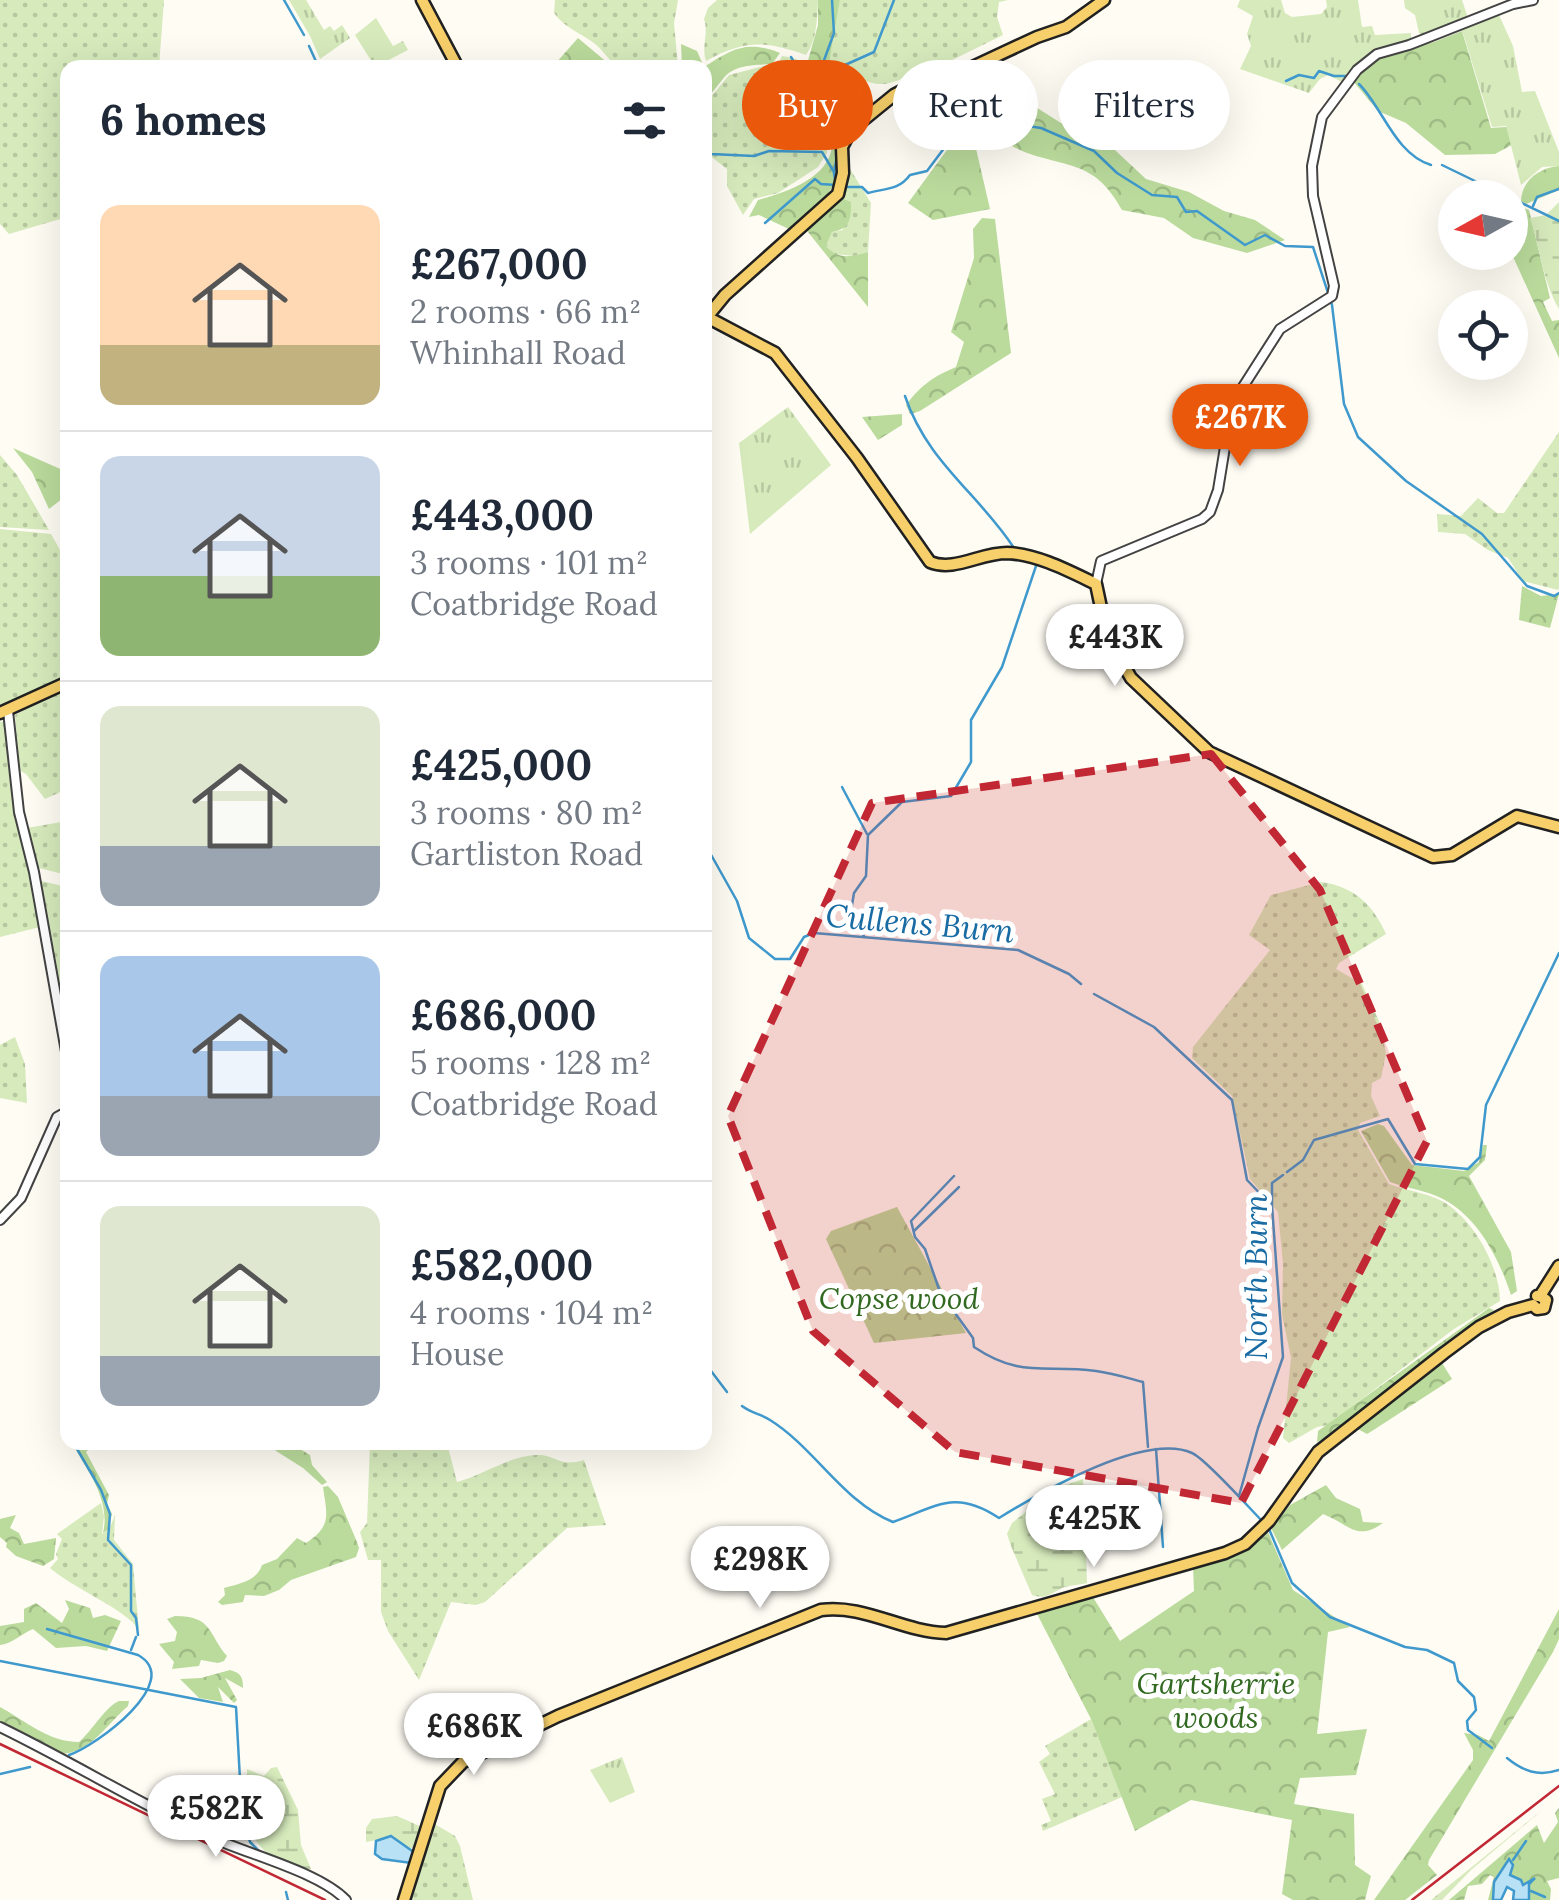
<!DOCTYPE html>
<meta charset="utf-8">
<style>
:root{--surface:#fff;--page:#f6f6f7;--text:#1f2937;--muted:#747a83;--line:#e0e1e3;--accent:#ea580c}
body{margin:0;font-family:Lora,serif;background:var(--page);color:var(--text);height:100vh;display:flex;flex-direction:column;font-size:38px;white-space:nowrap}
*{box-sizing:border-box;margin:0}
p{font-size:32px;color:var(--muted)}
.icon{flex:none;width:55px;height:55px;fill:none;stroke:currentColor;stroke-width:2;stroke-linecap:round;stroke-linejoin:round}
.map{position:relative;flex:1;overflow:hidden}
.panel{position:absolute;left:60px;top:60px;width:652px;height:1390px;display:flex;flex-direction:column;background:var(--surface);border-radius:20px;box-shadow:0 10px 40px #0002}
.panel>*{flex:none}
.guide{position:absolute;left:742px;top:60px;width:665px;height:90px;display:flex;gap:20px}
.needle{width:65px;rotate:262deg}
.buttons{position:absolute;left:1438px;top:180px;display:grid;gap:20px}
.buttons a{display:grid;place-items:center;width:90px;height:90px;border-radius:50%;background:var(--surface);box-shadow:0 10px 40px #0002;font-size:50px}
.price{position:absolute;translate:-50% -85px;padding:0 22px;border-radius:35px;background:#fff;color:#222;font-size:32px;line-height:65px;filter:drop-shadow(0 2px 5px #0008)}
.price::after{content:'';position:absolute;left:50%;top:60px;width:30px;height:22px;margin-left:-15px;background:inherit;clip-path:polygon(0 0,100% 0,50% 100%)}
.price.selected{background:var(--accent);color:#fff}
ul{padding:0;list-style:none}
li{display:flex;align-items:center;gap:30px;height:250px;padding:0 40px}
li+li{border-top:2px solid var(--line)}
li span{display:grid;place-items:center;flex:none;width:280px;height:200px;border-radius:20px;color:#555}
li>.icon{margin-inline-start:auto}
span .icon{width:120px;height:120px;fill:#fffc;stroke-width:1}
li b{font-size:42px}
h2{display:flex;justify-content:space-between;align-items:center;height:120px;padding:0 40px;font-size:42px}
.chip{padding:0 35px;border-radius:45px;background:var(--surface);box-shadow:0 10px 40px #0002;font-size:35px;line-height:90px}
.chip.selected{background:var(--accent);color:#fff}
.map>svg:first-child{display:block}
.grass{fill:url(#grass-dots)}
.forest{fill:url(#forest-crowns)}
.wetland{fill:url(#wetland-marsh)}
.park{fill:url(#park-tufts)}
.water{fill:#b8e1f6;stroke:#3f99cd;stroke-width:2.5}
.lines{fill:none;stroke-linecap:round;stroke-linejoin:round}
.stream{stroke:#3f99cd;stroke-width:2.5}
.minor-casing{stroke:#434343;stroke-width:12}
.major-casing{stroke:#212121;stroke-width:15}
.minor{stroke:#fff;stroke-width:8}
.major{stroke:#f7d06b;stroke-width:10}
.rail{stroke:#c12834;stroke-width:2.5}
.marked{fill:#c12834;fill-opacity:0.2;stroke:#c12834;stroke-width:8;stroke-dasharray:20 12;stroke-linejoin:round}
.labels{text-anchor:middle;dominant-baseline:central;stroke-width:10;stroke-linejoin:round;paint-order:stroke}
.park-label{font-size:30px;font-style:italic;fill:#316920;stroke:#fff}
.water-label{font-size:32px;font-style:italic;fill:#186ba3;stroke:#fff}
</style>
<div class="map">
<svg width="1559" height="1900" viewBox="0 0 1559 1900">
<defs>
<pattern id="grass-dots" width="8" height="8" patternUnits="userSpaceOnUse" patternTransform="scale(2.5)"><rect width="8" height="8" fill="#d6eabc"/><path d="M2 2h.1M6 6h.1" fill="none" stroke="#b7c8a1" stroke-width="1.8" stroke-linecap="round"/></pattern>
<pattern id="forest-crowns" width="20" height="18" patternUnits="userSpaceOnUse" patternTransform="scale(2.5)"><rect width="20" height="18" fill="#badb9c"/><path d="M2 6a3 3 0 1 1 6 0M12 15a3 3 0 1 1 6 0" fill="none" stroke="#9fbb85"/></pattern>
<pattern id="wetland-marsh" width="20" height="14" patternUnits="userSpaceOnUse" patternTransform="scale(2.5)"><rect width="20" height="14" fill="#d6eabc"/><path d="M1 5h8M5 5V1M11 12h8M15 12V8" fill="none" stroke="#b7c8a1"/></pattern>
<pattern id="park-tufts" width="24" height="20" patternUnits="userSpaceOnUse" patternTransform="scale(2.5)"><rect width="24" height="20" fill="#d6eabc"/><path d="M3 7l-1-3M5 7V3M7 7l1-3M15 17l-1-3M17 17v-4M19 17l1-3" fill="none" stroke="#b7c8a1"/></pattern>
</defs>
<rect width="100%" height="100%" fill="#fffcf4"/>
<!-- grass -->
<g class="grass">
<polygon points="0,0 164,0 159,67 68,68 67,217 9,234 0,224"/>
<path d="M 555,0 L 678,0 L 674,23 L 678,67 L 617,67 C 609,60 602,49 594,43 C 579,32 565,28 554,13 Z"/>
<path d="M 717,0 L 818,0 C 817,19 817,40 806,55 C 765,41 746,39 706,61 C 701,45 709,34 704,19 L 708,8 Z"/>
<path d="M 840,0 L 1008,0 L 999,2 L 997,17 L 1003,35 L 938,67 C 918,66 902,83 883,84 C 866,85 844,71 829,64 Z"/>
<path d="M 782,56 C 800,58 811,65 818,82 L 829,79 L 858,93 L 854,107 L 862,116 L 847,128 L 845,117 L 839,111 L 826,132 L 827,153 L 818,167 L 778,193 L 754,199 L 743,215 L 727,186 L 727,169 L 705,152 L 705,104 L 729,75 L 779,62 Z"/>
<polygon points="845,169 850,169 871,203 868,252 855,256 833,254 826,246 832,232 843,230 838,197"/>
<polygon points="1559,432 1559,588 1558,590 1523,581 1508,558 1488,550 1465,534 1438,532 1437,514 1461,516 1478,498 1497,513 1504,513"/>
<polygon points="0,455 17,475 49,530 0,527"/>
<polygon points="0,529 51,534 68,564 67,676 0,708"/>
<polygon points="67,687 67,789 45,799 26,774 19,770 15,715"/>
<polygon points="4,721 14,802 40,927 0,937 0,722"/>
<polygon points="67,821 67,875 35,867 27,828"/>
<polygon points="37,880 67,887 67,1048"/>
<path d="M 1321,882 C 1354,886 1374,906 1386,934 L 1339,963 L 1336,969 L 1362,984 L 1379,1021 L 1386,1053 L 1381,1078 L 1372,1083 L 1371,1096 L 1380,1116 L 1360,1123 L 1358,1130 L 1389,1184 C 1406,1190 1426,1193 1442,1201 C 1473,1218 1500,1267 1500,1301 L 1454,1329 L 1328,1425 L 1317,1427 L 1289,1443 L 1283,1438 L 1291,1358 L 1282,1314 L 1283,1264 L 1278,1212 L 1250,1179 L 1232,1096 L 1192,1058 L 1193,1047 L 1270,950 L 1249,935 L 1271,895 Z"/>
<polygon points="15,1037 25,1064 27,1103 0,1098 0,1045"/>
<path d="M 370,1443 L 409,1445 L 447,1443 L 457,1482 C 483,1475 509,1456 536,1455 C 557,1454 558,1468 584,1460 L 606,1525 L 567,1528 L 485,1602 L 476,1605 L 451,1602 L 419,1680 L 388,1631 L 381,1612 L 381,1560 L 368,1560 L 360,1532 L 367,1523 Z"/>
<path d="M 101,1503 L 104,1516 L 102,1534 L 109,1530 L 115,1515 L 114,1540 L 133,1564 L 139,1630 C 127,1610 71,1587 50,1568 L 58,1559 L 56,1554 L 62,1539 L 57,1534 Z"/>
<polygon points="1091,1719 1122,1797 1043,1831 1041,1825 1051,1821 1042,1799 1055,1794 1039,1762 1050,1754 1045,1746"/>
<polygon points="1546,1807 1471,1870 1442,1900 1431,1900"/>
<polygon points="433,1823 455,1836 460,1846 473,1900 412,1900"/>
</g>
<!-- forest -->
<g class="forest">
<polygon points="818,0 840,0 829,64 866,80 862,90 821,75 807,64 818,25"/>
<polygon points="1462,31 1491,128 1505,127 1534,133 1495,154 1445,155 1406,123 1378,111 1353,81 1381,55 1434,42"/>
<polygon points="578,38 609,64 613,67 560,67 555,64"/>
<path d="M 681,44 L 697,51 L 704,67 C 733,48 747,40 780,53 L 772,64 C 755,65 734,64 723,79 C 716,87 713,93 705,99 L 705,68 L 682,67 Z"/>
<path d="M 1034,106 L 1061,123 L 1102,138 L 1146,179 L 1189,192 L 1224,211 L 1255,220 L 1285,240 L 1247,253 L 1193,238 L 1164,218 L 1122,210 C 1097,165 1076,168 1033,155 C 1005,147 1007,134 974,140 L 990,209 L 933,220 L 908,203 L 974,113 Z"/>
<path d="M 838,116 C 858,151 826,218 789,229 L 759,215 L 749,217 L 758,200 C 783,193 829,179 832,146 C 833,133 831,128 838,116 Z"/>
<path d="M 1559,166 L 1559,190 L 1526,204 L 1521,201 C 1522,180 1539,168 1559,166 Z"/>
<path d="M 838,197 L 851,202 C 851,219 850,229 832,232 L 826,246 C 838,260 852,257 868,252 L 868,307 L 804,227 Z"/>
<polygon points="1521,207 1529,210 1550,298 1543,302 1552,321 1559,320 1559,358 1510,250 1517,243 1512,218"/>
<path d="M 982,218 L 995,219 L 1011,353 L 920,411 L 910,414 L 906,405 C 921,385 934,376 956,367 L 964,342 L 951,332 L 974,258 L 973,229 Z"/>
<polygon points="902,414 902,425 878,440 862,417"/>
<polygon points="13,448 67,472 67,495 49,509 32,472"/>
<polygon points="1522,586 1541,596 1559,594 1550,628 1519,620"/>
<path d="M 1378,1124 L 1384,1126 L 1412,1165 L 1464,1171 L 1479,1162 L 1483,1145 L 1487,1145 L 1485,1160 L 1469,1176 L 1511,1252 L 1517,1291 L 1511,1295 C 1499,1259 1479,1218 1443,1199 C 1428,1191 1407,1188 1390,1182 L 1361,1131 Z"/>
<polygon points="897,1207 966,1333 874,1343 826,1239 831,1231"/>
<polygon points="1489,1308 1494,1310 1326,1438 1317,1442 1318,1431"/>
<polygon points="1442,1363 1452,1379 1372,1431 1367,1434 1356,1428"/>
<path d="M 72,1443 L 95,1443 L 86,1452 L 109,1495 L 107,1504 L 112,1514 L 108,1530 L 103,1533 C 111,1500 87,1470 72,1443 Z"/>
<polygon points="230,1443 299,1443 300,1449 310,1455 312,1465 327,1482 322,1485 303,1468 273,1449"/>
<path d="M 1326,1485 L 1336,1498 L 1360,1509 L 1363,1522 L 1383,1523 C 1356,1542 1349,1524 1323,1514 L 1282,1550 L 1271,1528 L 1290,1505 Z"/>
<path d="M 328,1486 L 338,1497 L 357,1542 L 359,1548 L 356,1557 L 291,1580 L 279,1590 L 264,1596 L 245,1595 L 243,1602 L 222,1605 L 218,1602 L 225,1595 L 224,1588 C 239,1584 257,1581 262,1565 L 277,1559 L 297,1538 L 306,1543 C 332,1526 327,1515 323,1487 Z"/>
<polygon points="16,1515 10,1528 19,1533 24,1544 56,1538 54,1559 43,1566 16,1556 6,1547 7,1543 0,1537 0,1519"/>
<polygon points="1268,1532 1293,1590 1350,1627 1328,1632 1317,1734 1367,1729 1356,1775 1300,1778 1294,1804 1354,1814 1355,1865 1371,1876 1365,1900 1293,1900 1282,1894 1292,1820 1191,1800 1135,1831 1091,1719 1035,1610 1091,1594 1120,1641 1194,1591 1193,1567 1243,1548"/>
<path d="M 65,1600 L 90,1608 L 93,1618 L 105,1615 L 121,1621 L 107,1651 L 86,1646 L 56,1648 L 33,1629 C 21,1634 12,1644 0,1645 L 0,1626 L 24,1622 L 24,1609 L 36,1603 L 62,1623 L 69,1609 Z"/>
<polygon points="1559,1609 1559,1639 1553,1652 1429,1860 1428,1865 1437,1875 1405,1900 1374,1900 1473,1760 1473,1750 1464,1733 1478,1735 1489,1741"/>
<path d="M 175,1616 C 213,1616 208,1634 227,1656 L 224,1661 L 218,1663 L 201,1660 L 199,1666 L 172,1669 L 174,1662 L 159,1644 L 175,1641 L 177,1632 L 167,1619 Z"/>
<path d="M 230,1670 C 241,1673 243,1677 243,1688 L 225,1678 L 237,1700 L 234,1703 L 218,1687 L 223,1702 L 199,1698 L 180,1679 L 201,1678 Z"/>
<path d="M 119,1701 L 129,1701 L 128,1706 C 107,1724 91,1753 60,1754 L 0,1725 L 0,1707 C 26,1721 48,1742 79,1742 C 92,1731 106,1706 119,1701 Z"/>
<polygon points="1559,1808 1559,1878 1547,1881 1551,1889 1550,1900 1529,1900 1529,1884 1533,1879 1523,1885 1518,1878 1510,1875 1513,1865 1501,1869 1494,1882 1493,1900 1488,1900 1494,1877 1490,1875 1482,1884 1468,1886 1464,1900 1449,1900 1537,1825 1544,1843 1558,1822 1555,1813"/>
</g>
<!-- wetland -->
<g class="wetland">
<path d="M 1559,202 L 1559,309 C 1543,282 1540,248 1530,218 L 1546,215 Z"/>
<path d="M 1083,1479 L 1087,1583 C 1079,1585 1069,1585 1062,1588 C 1051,1593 1046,1600 1032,1595 L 1011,1546 L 1007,1534 L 1012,1523 L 1055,1489 Z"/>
<path d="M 277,1767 L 298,1810 L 301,1845 L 311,1869 C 298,1871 292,1867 280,1861 C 242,1843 246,1805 247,1769 L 264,1776 L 271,1768 Z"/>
<polygon points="397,1816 424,1828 416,1849 377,1840 366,1842 366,1828 372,1819"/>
</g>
<!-- park -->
<g class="park">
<polygon points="289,0 306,0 324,30 330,26 334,31 342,25 350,38 320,59 310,36"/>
<polygon points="1240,0 1281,0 1285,13 1292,17 1321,14 1327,7 1326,0 1358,0 1362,27 1372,26 1375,35 1411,33 1411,43 1385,49 1344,83 1328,75 1320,79 1309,93 1240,69 1251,46 1247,34 1253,16 1237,7"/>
<polygon points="1404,0 1462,0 1468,18 1424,36 1419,33 1415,15 1405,8"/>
<polygon points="1499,15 1513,46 1522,92 1535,91 1559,152 1559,166 1542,167 1521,185 1506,126 1492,127 1462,30"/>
<polygon points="376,18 393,46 403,41 408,50 375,67 355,35"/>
<polygon points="788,407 831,465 750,534 739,443"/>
<polygon points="622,1757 635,1792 610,1803 590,1770"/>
</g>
<!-- water -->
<g class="water">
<polygon points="391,1836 415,1853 411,1863 382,1859 375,1854 376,1841"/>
<polygon points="1509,1859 1513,1865 1510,1875 1521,1880 1523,1885 1535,1878 1529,1884 1529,1900 1513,1900 1514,1891 1507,1887 1501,1900 1493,1900 1494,1882"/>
</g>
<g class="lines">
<!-- stream -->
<g class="stream">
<polyline points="284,0 304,35"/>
<polyline points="832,0 834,33 812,93 817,117 827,120 839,143"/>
<polyline points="309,46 319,68"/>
<polyline points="791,57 811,91"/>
<polyline points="820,66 845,65 874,52 894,0"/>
<polyline points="1286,81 1299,75 1314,78 1319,71 1334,76 1349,76"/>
<path d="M 1359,84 C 1383,108 1395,154 1431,165"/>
<polyline points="705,148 711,154 754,156 769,151 822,152 834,172"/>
<polyline points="1442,165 1510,198"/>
<path d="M 848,187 L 862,187 L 868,193 C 885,188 898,191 910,175 L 927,171 L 945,147 L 958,142 L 958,131 L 963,121 L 970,128 L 1001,122 L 1041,128 L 1094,151 L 1117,173 L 1152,195 L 1177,197 L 1186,212 L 1197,211 L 1245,245 L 1265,235 L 1285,246 L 1313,247 L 1332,305 L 1344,404 L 1358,437 L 1406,481 L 1482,534 L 1527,586 L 1554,596 L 1559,593"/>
<polyline points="1511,198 1559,221"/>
<polyline points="1533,206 1537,197 1559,189"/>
<polyline points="765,223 815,179 821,184 836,185 834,173 838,150"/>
<path d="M 905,396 C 927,462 979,494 1014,548"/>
<polyline points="842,787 867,834"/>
<polyline points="705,844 737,901 749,938 775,959 790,959 804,937 814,933 1018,950 1069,974 1081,984"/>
<polyline points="864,936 853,923 851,911 854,893 866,876 868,835 902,802 951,796 971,762 971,720 1002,667 1036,566"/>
<polyline points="1094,994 1154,1027 1232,1100 1247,1180 1271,1205"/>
<polyline points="1287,1172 1303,1160 1314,1140 1388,1119 1415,1164 1468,1169 1480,1157 1486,1105 1559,953"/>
<path d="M 954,1176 L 911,1221 L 915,1237 L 925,1249 L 940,1292 L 973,1338 L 974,1347 C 1022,1379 1045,1364 1096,1371 C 1112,1373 1128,1378 1143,1382 L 1148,1447"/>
<polyline points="914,1231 959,1187"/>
<polyline points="705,1363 727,1392"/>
<path d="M 742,1406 C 751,1413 761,1414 770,1420 C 815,1448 843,1502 893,1522 C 938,1506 955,1489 999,1518 C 1041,1492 1145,1432 1192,1453 C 1205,1458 1251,1510 1264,1523"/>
<polyline points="73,1442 101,1490 110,1514 108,1540 131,1565 131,1611 136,1618 138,1635"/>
<polyline points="1156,1449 1163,1547"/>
<polyline points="1239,1496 1258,1428 1283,1357 1272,1206 1272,1183 1283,1175"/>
<polyline points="1269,1529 1292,1583 1330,1617 1405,1647 1427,1650 1454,1663 1458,1681 1474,1697 1476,1710 1467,1721 1468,1730 1492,1748"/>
<path d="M 47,1629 L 138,1655 C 185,1681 96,1746 69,1755"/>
<polyline points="131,1650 136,1637"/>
<polyline points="0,1661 236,1707 242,1816 250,1842 261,1853"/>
<path d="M 1507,1758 C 1523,1771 1538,1777 1559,1770"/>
<polyline points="0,1774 30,1767"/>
<polyline points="1513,1860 1526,1841"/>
<polyline points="1531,1891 1545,1897"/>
<polyline points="286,1892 288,1900"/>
</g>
<!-- minor casing -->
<g class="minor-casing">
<g id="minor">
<polyline points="1096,584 1101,561 1202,519 1210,512 1218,490 1232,404 1280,329 1332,296 1334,286 1313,196 1312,166 1322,117 1357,70 1377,54 1409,45 1513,4 1533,0"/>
<polyline points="8,711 19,812 34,872 68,1063"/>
<polyline points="0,1220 21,1198 57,1117 68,1111"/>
<path d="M 0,1727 C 72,1762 140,1804 213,1838 C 250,1855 319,1872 346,1900"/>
</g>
</g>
<!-- major casing -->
<g class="major-casing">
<g id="major">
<polyline points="422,0 458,68"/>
<path d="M 705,316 L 775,353 L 857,458 L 930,562 C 954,572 980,553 1007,553 C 1037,554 1069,571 1096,584 L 1107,636 L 1131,678 L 1209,752 L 1433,857 L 1452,855 L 1517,816 L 1559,827"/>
<polyline points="707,317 725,295 838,194 843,173 842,147 851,130 894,95 915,84 949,78 1037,37 1066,27 1104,0"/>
<polyline points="0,713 68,682"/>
<polyline points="1537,1296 1540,1296 1559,1266"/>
<path d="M 404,1900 L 440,1786 L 463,1762 L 558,1716 L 821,1610 C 864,1604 903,1632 946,1633 L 1225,1553 L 1245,1544 L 1269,1521 L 1318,1452 L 1444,1353 L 1479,1327 L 1508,1312 L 1533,1305 L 1537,1309 L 1544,1308 L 1546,1300 L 1540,1296"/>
</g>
</g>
<!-- minor -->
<use href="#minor" class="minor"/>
<!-- major -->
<use href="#major" class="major"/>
<!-- rail -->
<g class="rail">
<polyline points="0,1744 325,1900"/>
<polyline points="1412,1900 1559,1786"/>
</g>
</g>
<!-- marked area -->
<path class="marked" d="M 1211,754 L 1320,890 L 1427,1141 L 1241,1503 L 955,1452 L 813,1331 L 728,1116 L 872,803 Z"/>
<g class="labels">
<!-- park labels -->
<g class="park-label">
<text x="899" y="1298">Copse wood</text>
<text x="1216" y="1683">Gartsherrie<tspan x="1216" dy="34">woods</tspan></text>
</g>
<!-- water labels -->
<g class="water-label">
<text transform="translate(920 923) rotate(5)">Cullens Burn</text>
<text transform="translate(1255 1277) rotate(-90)">North Burn</text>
</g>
</g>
</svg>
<div class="buttons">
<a><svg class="needle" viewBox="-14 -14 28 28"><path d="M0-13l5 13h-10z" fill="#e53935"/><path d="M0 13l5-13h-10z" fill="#747a83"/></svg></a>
<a><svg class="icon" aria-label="locate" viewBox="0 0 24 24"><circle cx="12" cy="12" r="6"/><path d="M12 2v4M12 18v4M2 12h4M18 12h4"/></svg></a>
</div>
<b class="price selected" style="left:1240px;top:469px">£267K</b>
<b class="price" style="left:1115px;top:689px">£443K</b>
<b class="price" style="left:1094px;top:1570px">£425K</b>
<b class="price" style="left:760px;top:1611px">£298K</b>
<b class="price" style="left:474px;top:1778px">£686K</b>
<b class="price" style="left:216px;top:1860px">£582K</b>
<div class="guide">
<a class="chip selected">Buy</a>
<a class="chip">Rent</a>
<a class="chip">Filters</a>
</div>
<section class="panel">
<h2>6 homes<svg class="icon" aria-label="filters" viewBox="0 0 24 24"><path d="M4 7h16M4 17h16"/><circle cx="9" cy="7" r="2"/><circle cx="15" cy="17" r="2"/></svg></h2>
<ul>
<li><span style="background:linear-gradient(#ffd9b3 70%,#c2b280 0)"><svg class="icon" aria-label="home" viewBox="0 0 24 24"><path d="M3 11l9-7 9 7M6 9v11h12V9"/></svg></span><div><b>£267,000</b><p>2 rooms · 66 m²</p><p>Whinhall Road</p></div></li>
<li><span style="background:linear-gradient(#c9d6e8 60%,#8fb573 0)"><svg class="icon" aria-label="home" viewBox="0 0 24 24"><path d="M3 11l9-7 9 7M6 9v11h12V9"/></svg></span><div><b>£443,000</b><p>3 rooms · 101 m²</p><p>Coatbridge Road</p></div></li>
<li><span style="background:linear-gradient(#dfe7d0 70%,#9aa5b1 0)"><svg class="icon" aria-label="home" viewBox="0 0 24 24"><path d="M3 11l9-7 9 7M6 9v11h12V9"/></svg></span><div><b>£425,000</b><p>3 rooms · 80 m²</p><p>Gartliston Road</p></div></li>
<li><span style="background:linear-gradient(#a9c7e8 70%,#9aa5b1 0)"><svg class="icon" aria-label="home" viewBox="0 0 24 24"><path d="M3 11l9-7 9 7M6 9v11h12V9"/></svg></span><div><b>£686,000</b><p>5 rooms · 128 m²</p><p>Coatbridge Road</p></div></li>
<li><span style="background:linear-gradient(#dfe7d0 75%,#9aa5b1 0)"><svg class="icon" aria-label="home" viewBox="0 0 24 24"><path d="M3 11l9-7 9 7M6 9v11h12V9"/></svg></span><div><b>£582,000</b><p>4 rooms · 104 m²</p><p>House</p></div></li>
</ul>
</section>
</div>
